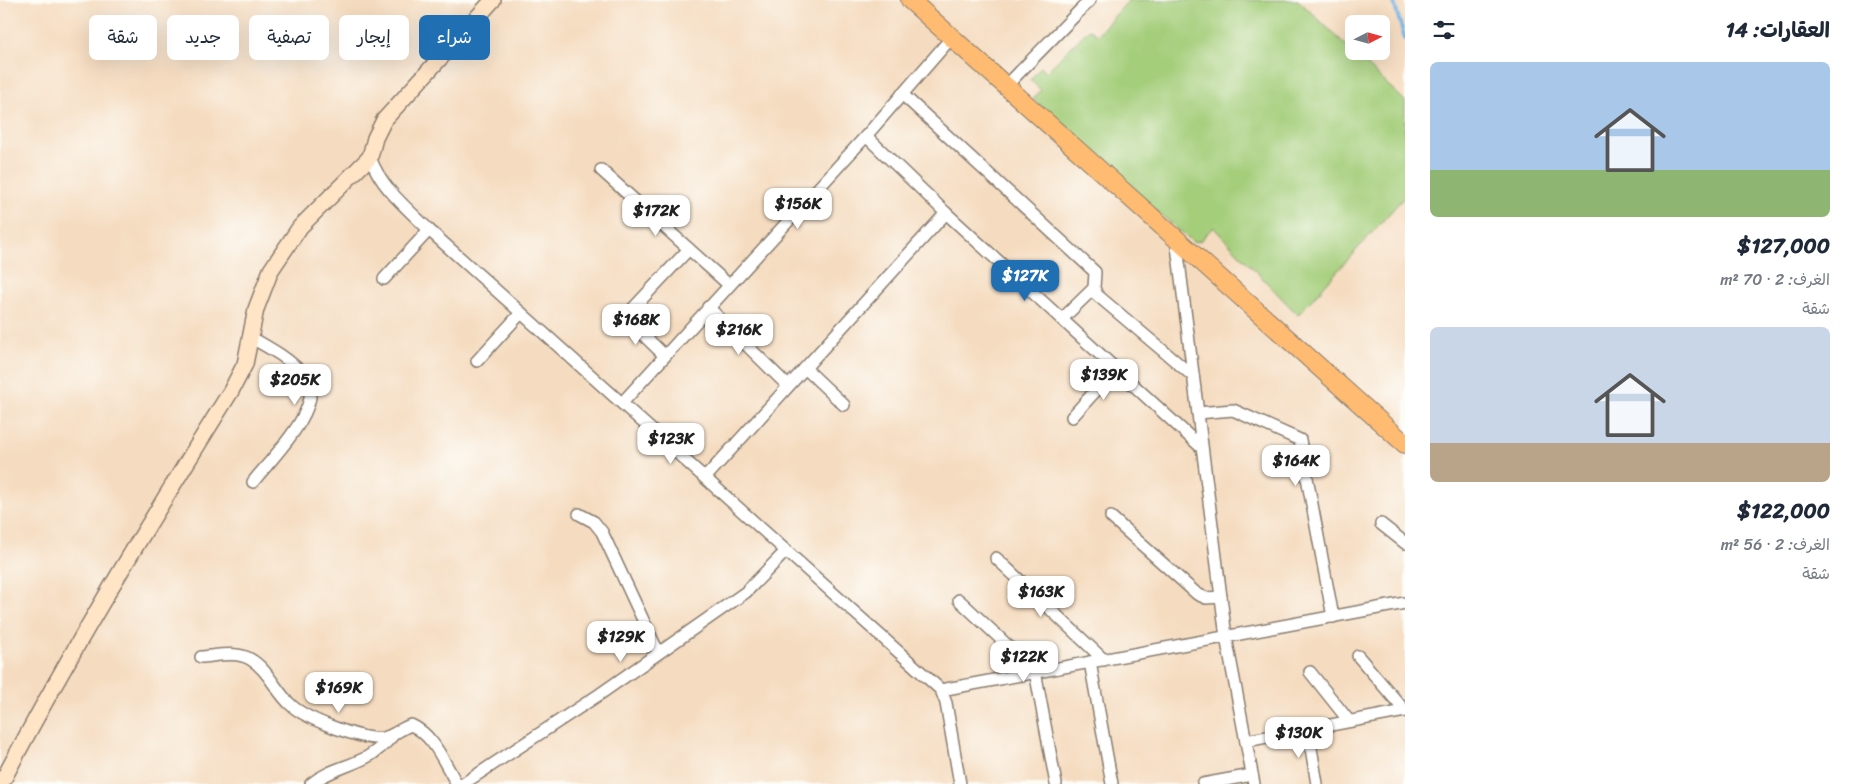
<!DOCTYPE html>
<html lang="ar">
<meta charset="utf-8">
<style>
:root{--surface:#fff;--page:#f6f6f7;--text:#1f2937;--muted:#747a83;--accent:#1f6fb2}
body{margin:0;font-family:Sriracha,"Playpen Sans Arabic",sans-serif;background:var(--page);color:var(--text);direction:rtl;height:100vh;display:flex;flex-direction:column;font-size:19px;white-space:nowrap}
*{box-sizing:border-box;margin:0}
p{font-size:16px;color:var(--muted)}
.icon{flex:none;width:28px;height:28px;fill:none;stroke:currentColor;stroke-width:2;stroke-linecap:round;stroke-linejoin:round}
.map{position:relative;flex:1;overflow:hidden;direction:ltr}
.drawer{display:flex;flex-direction:column;background:var(--surface);width:450px}
.drawer>*{flex:none}
.top-card{position:absolute;left:15px;top:15px;width:475px;height:45px;direction:rtl;display:flex;gap:10px}
.needle{width:32px;rotate:84deg}
.controls{position:absolute;left:1345px;top:15px;display:grid;gap:10px}
.controls a{display:grid;place-items:center;width:45px;height:45px;border-radius:8px;background:var(--surface);box-shadow:0 5px 20px #0002;font-size:25px}
.price{position:absolute;translate:-50% -42px;padding:0 11px;border-radius:10px;background:#fff;color:#222;font-size:16px;line-height:32px;filter:drop-shadow(0 1px 2px #0008)}
.price::after{content:'';position:absolute;left:50%;top:30px;width:15px;height:11px;margin-left:-8px;background:inherit;clip-path:polygon(0 0,100% 0,50% 100%)}
.price.selected{background:var(--accent);color:#fff}
ul{padding:0;list-style:none}
li{display:grid;align-content:center;gap:10px;height:265px;padding:0 25px}
li span{display:grid;place-items:center;height:155px;border-radius:8px;color:#555}
li>.icon{margin-inline-start:auto}
span .icon{width:90px;height:90px;fill:#fffc;stroke-width:1}
li b{font-size:21px}
h2{display:flex;justify-content:space-between;align-items:center;height:60px;padding:0 25px;font-size:21px}
.pill{padding:0 18px;border-radius:8px;background:var(--surface);box-shadow:0 5px 20px #0002;font-size:18px;line-height:45px}
.pill.selected{background:var(--accent);color:#fff}
main{display:flex;flex:1;min-height:0}
.map>svg:first-child{display:block}
.green{fill:#a4ce7a;stroke:#60754b}
.lines{fill:none;stroke-linecap:round;stroke-linejoin:round}
.stream{stroke:#6fb4e5;stroke-width:4}
.street-casing{stroke:#887c6e;stroke-width:14}
.secondary-casing{stroke:#887c6e;stroke-width:18}
.primary-casing{stroke:#887c6e;stroke-width:20}
.street{stroke:#fff;stroke-width:11}
.secondary{stroke:#ffe4c6;stroke-width:15}
.primary{stroke:#febb71;stroke-width:18}
</style>
<main>
<section class="drawer">
<h2>العقارات: 14<svg class="icon" aria-label="filters" viewBox="0 0 24 24"><path d="M4 7h16M4 17h16"/><circle cx="9" cy="7" r="2"/><circle cx="15" cy="17" r="2"/></svg></h2>
<ul>
<li><span style="background:linear-gradient(#a9c7e8 70%,#8fb573 0)"><svg class="icon" aria-label="home" viewBox="0 0 24 24"><path d="M3 11l9-7 9 7M6 9v11h12V9"/></svg></span><div><b>$127,000</b><p>الغرف: 2 · 70 m²</p><p>شقة</p></div></li>
<li><span style="background:linear-gradient(#c9d6e8 75%,#b9a48a 0)"><svg class="icon" aria-label="home" viewBox="0 0 24 24"><path d="M3 11l9-7 9 7M6 9v11h12V9"/></svg></span><div><b>$122,000</b><p>الغرف: 2 · 56 m²</p><p>شقة</p></div></li>
</ul>
</section>
<div class="map">
<svg width="1405" height="784" viewBox="0 0 1405 784">
<rect width="100%" height="100%" fill="#fdfcf7"/>
<filter id="ink" filterUnits="userSpaceOnUse"><feTurbulence type="fractalNoise" baseFrequency=".02" numOctaves="2"/><feDisplacementMap in="SourceGraphic" scale="10" xChannelSelector="R" yChannelSelector="G"/><feConvolveMatrix kernelMatrix="1 2 1 2 8 2 1 2 1" color-interpolation-filters="sRGB"/></filter>
<filter id="wash" filterUnits="userSpaceOnUse"><feTurbulence type="fractalNoise" baseFrequency=".0096" numOctaves="4" result="noise"/><feDisplacementMap in="SourceGraphic" scale="20" xChannelSelector="R" yChannelSelector="G"/><feGaussianBlur stdDeviation="1.12" result="paint"/><feColorMatrix in="noise" values="0 0 0 0 0 0 0 0 0 0 0 0 0 0 0 0 0 1.4 0 .05"/><feComposite in="paint" operator="in"/></filter>
<g filter="url(#wash)">
<rect width="100%" height="100%" fill="#f5dcc0"/>
<!-- green -->
<polygon class="green" points="1129,0 1298,0 1405,101 1405,196 1298,315 1213,227 1200,241 1193,242 1095,159 1101,157 1033,99 1041,90 1030,80 1041,67 1046,72 1089,29 1097,35"/>
<g class="lines">
<!-- stream -->
<polyline class="stream" points="1393,0 1405,39"/>
</g>
</g>
<g filter="url(#ink)">
<g class="lines">
<!-- street casing -->
<g class="street-casing">
<g id="street">
<polyline points="1006,86 1090,0"/>
<polyline points="902,94 1095,272 1094,288 1097,295 1193,376"/>
<polyline points="866,136 946,213 1202,448"/>
<path d="M 370,157 C 381,188 406,207 429,230 L 941,690 L 946,703 L 960,784"/>
<polyline points="601,170 729,285"/>
<polyline points="1176,238 1226,637 1254,784"/>
<polyline points="384,279 429,230"/>
<polyline points="708,307 788,386"/>
<polyline points="1062,319 1094,288"/>
<path d="M 250,337 C 270,348 292,360 306,378 C 327,405 269,461 253,482"/>
<polyline points="665,356 625,317 689,249"/>
<polyline points="477,361 521,313"/>
<polyline points="805,368 844,405"/>
<polyline points="622,403 866,136 952,37"/>
<polyline points="1198,413 1233,410 1300,440 1333,617"/>
<polyline points="1072,417 1116,368"/>
<polyline points="705,478 946,213"/>
<polyline points="579,514 594,522 602,532 658,652"/>
<polyline points="1111,517 1197,594 1206,598 1221,597"/>
<polyline points="1381,524 1405,543"/>
<polyline points="996,558 1104,660"/>
<polyline points="959,600 1035,671 1056,784"/>
<polyline points="1358,656 1405,711"/>
<path d="M 201,657 C 216,656 236,651 250,659 C 268,669 276,692 291,705 C 306,719 363,741 383,738 C 394,736 401,728 411,725 C 434,735 444,763 457,784"/>
<polyline points="1090,662 1112,784"/>
<polyline points="1310,672 1349,721"/>
<polyline points="941,690 1405,603"/>
<polyline points="1308,730 1317,784"/>
<polyline points="1246,741 1405,711"/>
<path d="M 311,784 C 328,770 349,767 367,757 C 378,751 386,743 394,734"/>
<polyline points="463,784 600,694 746,592 786,551"/>
<polyline points="1203,784 1252,775"/>
</g>
</g>
<!-- secondary casing -->
<g class="secondary-casing">
<path id="secondary" d="M 1,784 C 71,649 151,520 231,391 L 245,364 L 256,309 L 271,270 L 300,227 L 370,157 L 375,138 L 384,120 L 493,0"/>
</g>
<!-- primary casing -->
<g class="primary-casing">
<polyline id="primary" points="910,0 1405,444"/>
</g>
<!-- street -->
<use href="#street" class="street"/>
<!-- secondary -->
<use href="#secondary" class="secondary"/>
<!-- primary -->
<use href="#primary" class="primary"/>
</g>
</g>
</svg>
<div class="controls">
<a><svg class="needle" viewBox="-14 -14 28 28"><path d="M0-13l5 13h-10z" fill="#e53935"/><path d="M0 13l5-13h-10z" fill="#747a83"/></svg></a>
</div>
<b class="price" style="left:798px;top:230px">$156K</b>
<b class="price" style="left:656px;top:237px">$172K</b>
<b class="price selected" style="left:1025px;top:302px">$127K</b>
<b class="price" style="left:636px;top:346px">$168K</b>
<b class="price" style="left:739px;top:356px">$216K</b>
<b class="price" style="left:1104px;top:401px">$139K</b>
<b class="price" style="left:295px;top:406px">$205K</b>
<b class="price" style="left:671px;top:465px">$123K</b>
<b class="price" style="left:1296px;top:487px">$164K</b>
<b class="price" style="left:1041px;top:618px">$163K</b>
<b class="price" style="left:621px;top:663px">$129K</b>
<b class="price" style="left:1024px;top:683px">$122K</b>
<b class="price" style="left:339px;top:714px">$169K</b>
<b class="price" style="left:1299px;top:759px">$130K</b>
<div class="top-card">
<a class="pill selected">شراء</a>
<a class="pill">إيجار</a>
<a class="pill">تصفية</a>
<a class="pill">جديد</a>
<a class="pill">شقة</a>
</div>
</div>
</main>
